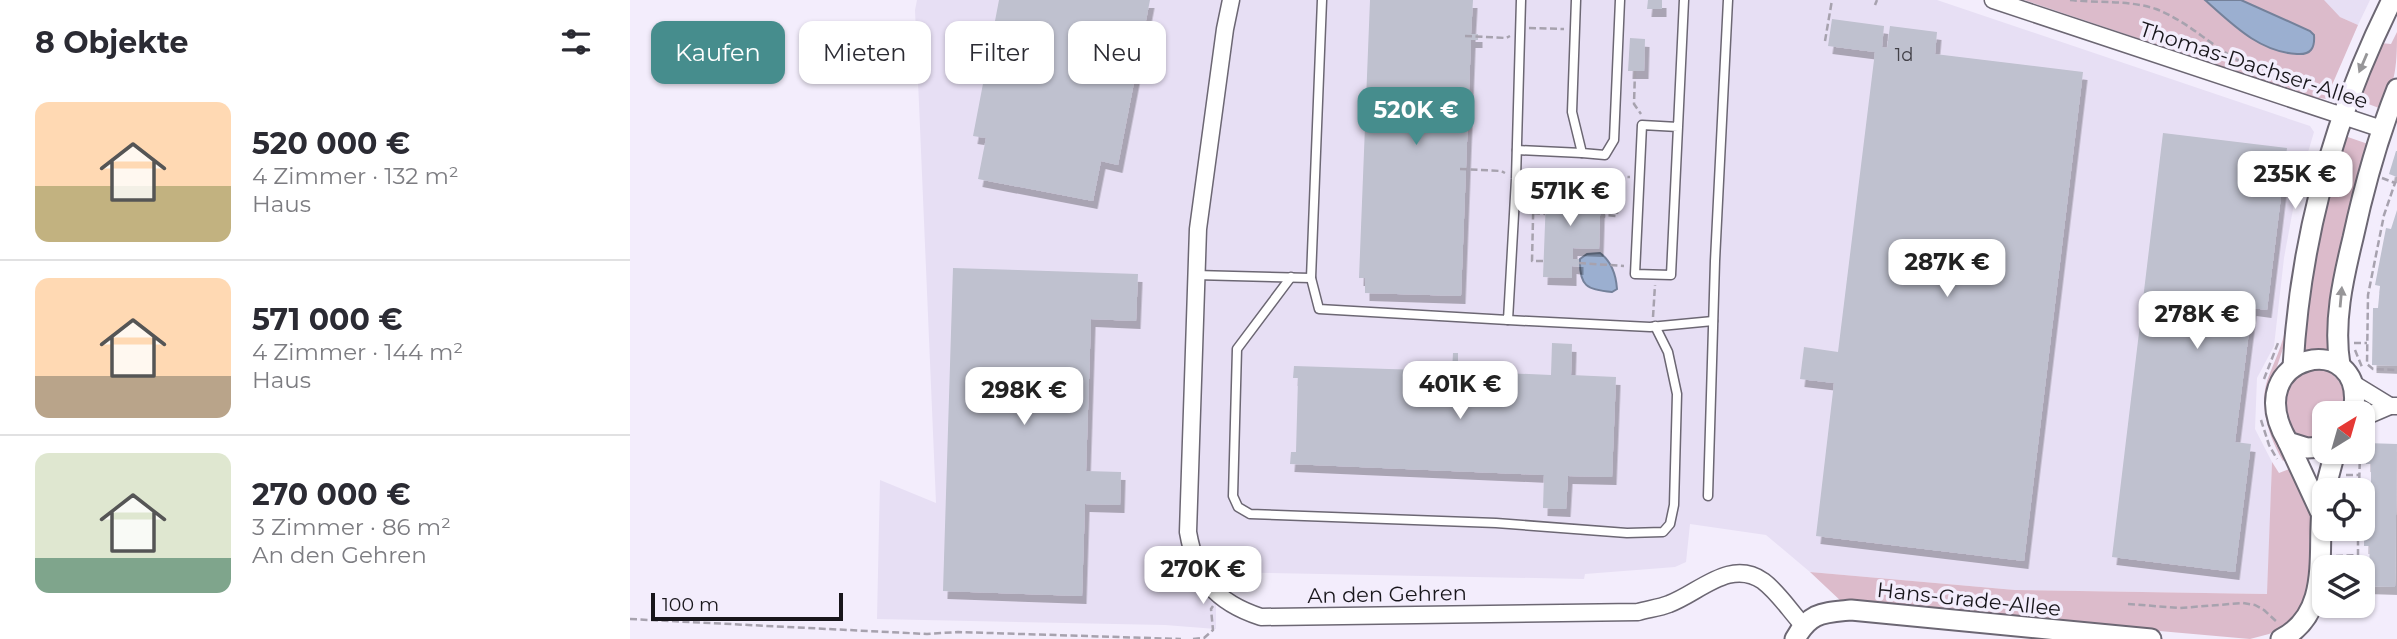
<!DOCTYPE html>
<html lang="de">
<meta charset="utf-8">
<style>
:root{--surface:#fff;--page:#f7f7f7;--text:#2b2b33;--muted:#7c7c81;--line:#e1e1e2;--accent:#468d8d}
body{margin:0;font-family:Montserrat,sans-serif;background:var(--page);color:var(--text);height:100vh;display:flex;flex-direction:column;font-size:26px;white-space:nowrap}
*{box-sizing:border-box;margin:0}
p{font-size:23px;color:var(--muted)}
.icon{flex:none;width:38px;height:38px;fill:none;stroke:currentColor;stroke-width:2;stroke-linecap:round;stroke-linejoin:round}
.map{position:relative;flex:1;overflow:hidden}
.drawer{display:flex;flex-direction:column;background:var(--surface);width:630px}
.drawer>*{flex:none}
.hud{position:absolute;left:21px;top:21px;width:665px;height:63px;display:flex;gap:14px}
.needle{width:46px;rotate:37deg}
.controls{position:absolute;left:1682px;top:401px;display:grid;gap:14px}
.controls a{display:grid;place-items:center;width:63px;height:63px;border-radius:14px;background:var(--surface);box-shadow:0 2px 5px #0004;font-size:35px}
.scale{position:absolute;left:21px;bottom:18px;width:192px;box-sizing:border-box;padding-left:7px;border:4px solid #18161b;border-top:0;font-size:19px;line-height:24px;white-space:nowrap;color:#18161b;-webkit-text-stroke:5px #f3edfc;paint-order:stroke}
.price{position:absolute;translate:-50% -60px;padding:0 16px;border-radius:14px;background:#fff;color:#222;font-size:23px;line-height:46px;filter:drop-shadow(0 2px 4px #0008)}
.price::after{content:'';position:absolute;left:50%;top:42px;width:21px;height:16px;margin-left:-10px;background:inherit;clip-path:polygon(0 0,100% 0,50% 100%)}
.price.current{background:var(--accent);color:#fff}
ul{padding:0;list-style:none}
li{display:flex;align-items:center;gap:21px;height:175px;padding:0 35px}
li+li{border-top:2px solid var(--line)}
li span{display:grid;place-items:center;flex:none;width:196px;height:140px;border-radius:14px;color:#555}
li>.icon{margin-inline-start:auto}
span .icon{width:84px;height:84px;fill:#fffc;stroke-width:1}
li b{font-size:30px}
h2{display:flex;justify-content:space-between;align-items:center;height:84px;padding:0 35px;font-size:30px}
.pill{padding:0 24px;border-radius:14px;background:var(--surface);box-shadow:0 2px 5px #0004;font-size:24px;line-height:63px}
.pill.current{background:var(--accent);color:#fff}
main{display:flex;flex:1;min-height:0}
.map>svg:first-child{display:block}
.built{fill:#e7dff4}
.green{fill:#dcbbcb}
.water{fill:#9bafd0;stroke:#74819a;stroke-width:2}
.building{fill:#bfc1cf;filter:url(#shadow)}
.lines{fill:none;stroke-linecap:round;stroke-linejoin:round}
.service-casing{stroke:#6c6773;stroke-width:11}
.minor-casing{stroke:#6c6773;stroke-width:19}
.tertiary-casing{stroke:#6c6773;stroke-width:23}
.path{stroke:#a7a2ae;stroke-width:2.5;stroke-dasharray:7 3.5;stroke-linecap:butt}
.service{stroke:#fff;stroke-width:8}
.minor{stroke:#fff;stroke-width:16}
.tertiary{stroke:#fff;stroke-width:19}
.oneway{fill:#979698}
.labels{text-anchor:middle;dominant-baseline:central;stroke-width:7;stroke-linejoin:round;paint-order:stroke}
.number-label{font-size:18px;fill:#424148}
.street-label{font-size:21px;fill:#18161b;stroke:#f3edfc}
</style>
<main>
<section class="drawer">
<h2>8 Objekte<svg class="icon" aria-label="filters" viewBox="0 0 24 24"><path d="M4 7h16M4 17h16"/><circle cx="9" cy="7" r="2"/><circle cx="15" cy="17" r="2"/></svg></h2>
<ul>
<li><span style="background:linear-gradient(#ffd9b3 60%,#c2b280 0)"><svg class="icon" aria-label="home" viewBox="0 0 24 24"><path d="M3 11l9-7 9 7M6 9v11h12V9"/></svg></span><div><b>520 000 €</b><p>4 Zimmer · 132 m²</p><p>Haus</p></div></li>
<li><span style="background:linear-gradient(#ffd9b3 70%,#b9a48a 0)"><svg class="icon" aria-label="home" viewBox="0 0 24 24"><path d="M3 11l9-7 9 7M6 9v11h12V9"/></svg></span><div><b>571 000 €</b><p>4 Zimmer · 144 m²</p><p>Haus</p></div></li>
<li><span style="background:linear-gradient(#dfe7d0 75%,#7fa58c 0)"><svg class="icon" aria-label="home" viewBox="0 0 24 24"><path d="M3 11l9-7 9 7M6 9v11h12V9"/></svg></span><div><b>270 000 €</b><p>3 Zimmer · 86 m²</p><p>An den Gehren</p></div></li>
</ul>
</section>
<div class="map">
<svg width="1767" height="639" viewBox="0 0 1767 639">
<defs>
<filter id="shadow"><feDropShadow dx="4.5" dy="8" stdDeviation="0" flood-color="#0004"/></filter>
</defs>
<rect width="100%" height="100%" fill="#f3edfc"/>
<!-- built -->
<g class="built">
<polygon points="287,0 1307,0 1680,126 1684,132 1666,193 1654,258 1644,346 1627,378 1625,429 1642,462 1638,594 1385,590 1180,572 1136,535 1060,524 1056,562 1045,567 955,574 954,579 586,572 586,629 535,625 247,619 250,480 306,503 285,10"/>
<polygon points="1672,0 1740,0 1728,25"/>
</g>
<!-- green -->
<g class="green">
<polygon points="1394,0 1694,0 1710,17 1728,25 1696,99 1683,97"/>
<path d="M 1767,32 C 1767,58 1767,88 1749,108 L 1725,99 L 1750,43 L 1761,44 Z"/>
<polygon points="1712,135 1738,144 1700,353 1672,354 1677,287"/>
<path d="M 1656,324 L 1660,327 L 1641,385 L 1656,459 L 1653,461 C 1639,437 1629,408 1637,381 C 1644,361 1653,346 1656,324 Z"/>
<path d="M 1689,366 C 1711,378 1717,387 1713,413 L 1694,413 L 1694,440 C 1686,439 1673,440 1667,435 C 1651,423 1650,385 1667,374 C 1673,370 1682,369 1689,366 Z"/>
<polygon points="1642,462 1649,473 1659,469 1681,505 1685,554 1676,601 1656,625 1639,634 1620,639 1213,603 1180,572 1385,590 1637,594"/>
</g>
<!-- water -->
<g class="water">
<path d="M 1575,0 L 1611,0 L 1680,31 L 1684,35 C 1685,48 1681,55 1667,54 C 1629,52 1602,24 1575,0 Z"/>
<path d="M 970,253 C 981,261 986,275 987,289 L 982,292 C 957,290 949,286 950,259 L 957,254 Z"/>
</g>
<!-- building -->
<g class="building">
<polygon points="369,0 520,0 488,165 471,161 463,201 348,179 356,138 343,136"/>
<polygon points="740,0 843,0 841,34 848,34 848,40 841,40 831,296 735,293 735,278 729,278"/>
<polygon points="1018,0 1032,0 1032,9 1017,9"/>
<polygon points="1202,19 1254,26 1252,47 1257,48 1260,26 1307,32 1305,54 1453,72 1394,561 1186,536 1204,383 1170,379 1174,347 1208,352 1245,52 1198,46"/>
<polygon points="1000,38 1015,39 1014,71 998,71"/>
<polygon points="1533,133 1657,148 1637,310 1622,308 1605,442 1621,444 1605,572 1482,557"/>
<polygon points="1766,151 1767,151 1767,177 1759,174"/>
<polygon points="922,186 971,188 969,249 943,248 943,259 949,259 949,267 942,266 942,278 913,277 916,198 922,198"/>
<polygon points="1767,210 1767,366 1742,365 1743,308 1748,308 1750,286 1745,285 1756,228 1761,229"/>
<polygon points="323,268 508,274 506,321 461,319 456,471 491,472 490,505 455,504 452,596 313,591"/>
<polygon points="922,343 942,344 941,375 986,377 982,477 938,476 936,509 913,508 914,475 660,464 661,452 666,452 668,378 663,378 664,366 822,371 823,353 828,353 828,371 921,375"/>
<polygon points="1736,443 1767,444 1765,587 1733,586 1734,565 1739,565 1740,546 1734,546 1735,483 1741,484 1741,464 1736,464"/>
</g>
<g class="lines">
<!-- service casing -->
<g class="service-casing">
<g id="service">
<polyline points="692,0 681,278 689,309 878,320 886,179 891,0"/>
<polyline points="946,0 942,112 952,153 975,155 984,140 990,0"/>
<polyline points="1048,127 1012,125 1005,274 1041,275 1054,0"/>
<polyline points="887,150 952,153"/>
<polyline points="565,275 681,278"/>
<polyline points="661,277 607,349 603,496 608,507 620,514 866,523 997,533 1033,532 1040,524 1044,505 1047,394 1038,352 1025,326"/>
<polyline points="878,320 1020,327 1083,321"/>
<polyline points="1078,496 1085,261 1098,0"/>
</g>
</g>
<!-- minor casing -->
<g class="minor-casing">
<g id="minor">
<path d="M 601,0 L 595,29 L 568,229 L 558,532 C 566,578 585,602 631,617 L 1008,612 C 1018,609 1029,608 1039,604 C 1069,593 1100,558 1133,581 C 1148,592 1160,611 1173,625"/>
<polyline points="1363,0 1752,129"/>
<polyline points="1724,384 1760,406"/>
<polyline points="1732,418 1760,406 1766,406"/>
</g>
</g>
<!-- tertiary casing -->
<g class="tertiary-casing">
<g id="tertiary">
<path d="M 1710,365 C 1703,323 1713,279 1723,238 C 1734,187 1748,137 1767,89"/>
<path d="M 1663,367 C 1670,239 1705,114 1762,0"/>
<polyline points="1658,442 1690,511"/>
<path d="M 1694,447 L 1677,448 L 1658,442 C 1605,352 1740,326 1723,413"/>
<polyline points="1695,490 1705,452"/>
<path d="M 1165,639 C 1180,612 1192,613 1221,610 L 1521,639"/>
<path d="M 1651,639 C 1706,611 1684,542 1694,493"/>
</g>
</g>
<!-- path -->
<g class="path">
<path d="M 1440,0 C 1467,3 1500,0 1526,9 C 1562,23 1588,53 1623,68 C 1649,80 1680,82 1705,96"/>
<polyline points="1245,5 1247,0"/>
<polyline points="899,28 934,29"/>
<polyline points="835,36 876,38 880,36"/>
<polyline points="1195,41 1202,0"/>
<polyline points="1005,71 1004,104 1011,114"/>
<polyline points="830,169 871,171 875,173"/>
<polyline points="1752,178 1765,183 1754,215 1738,295 1737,364 1743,369 1767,370"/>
<polyline points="903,213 915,214"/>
<polyline points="970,217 974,217 974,215 987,216 988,177"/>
<polyline points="913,261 902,261 904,177 908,175 1000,177"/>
<polyline points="949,263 994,266"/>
<polyline points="1023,317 1025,285"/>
<polyline points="1724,343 1737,343"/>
<polyline points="1725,350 1732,367"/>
<polyline points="1634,379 1648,343"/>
<polyline points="1631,420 1639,445 1647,459"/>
<polyline points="1716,475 1730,475"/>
<polyline points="1729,490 1730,452"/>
<polyline points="1706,556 1728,555 1728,528"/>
<polyline points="1498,604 1550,608 1613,603 1625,605 1634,610 1648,623"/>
<polyline points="0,619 297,634 328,632 551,639"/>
<polyline points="563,639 574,638 583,630 581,609 583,606"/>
</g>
<!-- service -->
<use href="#service" class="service"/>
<!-- minor -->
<use href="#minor" class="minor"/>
<!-- tertiary -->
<use href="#tertiary" class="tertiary"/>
</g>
<!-- one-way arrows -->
<defs><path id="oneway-solid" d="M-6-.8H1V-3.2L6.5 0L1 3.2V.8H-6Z" transform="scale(1.75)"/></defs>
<g class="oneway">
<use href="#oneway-solid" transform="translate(1733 63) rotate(113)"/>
<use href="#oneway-solid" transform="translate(1711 297) rotate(-85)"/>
</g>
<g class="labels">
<!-- number labels -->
<g class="number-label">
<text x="1274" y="55">1d</text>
</g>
<!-- street labels -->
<g class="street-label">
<text transform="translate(1624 65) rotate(18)">Thomas-Dachser-Allee</text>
<text transform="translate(757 594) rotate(-1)">An den Gehren</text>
<text transform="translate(1339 599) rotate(6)">Hans-Grade-Allee</text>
</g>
</g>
</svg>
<div class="controls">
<a><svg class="needle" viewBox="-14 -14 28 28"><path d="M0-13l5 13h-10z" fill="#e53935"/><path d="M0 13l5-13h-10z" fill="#7c7c81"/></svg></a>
<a><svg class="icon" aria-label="locate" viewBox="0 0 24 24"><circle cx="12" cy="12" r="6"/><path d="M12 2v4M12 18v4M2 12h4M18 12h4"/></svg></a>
<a><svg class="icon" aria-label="layers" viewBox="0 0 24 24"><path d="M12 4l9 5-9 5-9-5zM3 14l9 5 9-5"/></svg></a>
</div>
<div class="scale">100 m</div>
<b class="price current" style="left:786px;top:147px">520K €</b>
<b class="price" style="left:1665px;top:211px">235K €</b>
<b class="price" style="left:940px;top:228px">571K €</b>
<b class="price" style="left:1317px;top:299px">287K €</b>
<b class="price" style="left:1567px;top:351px">278K €</b>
<b class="price" style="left:830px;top:421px">401K €</b>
<b class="price" style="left:394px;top:427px">298K €</b>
<b class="price" style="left:573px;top:606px">270K €</b>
<div class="hud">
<a class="pill current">Kaufen</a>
<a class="pill">Mieten</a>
<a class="pill">Filter</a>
<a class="pill">Neu</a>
</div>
</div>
</main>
